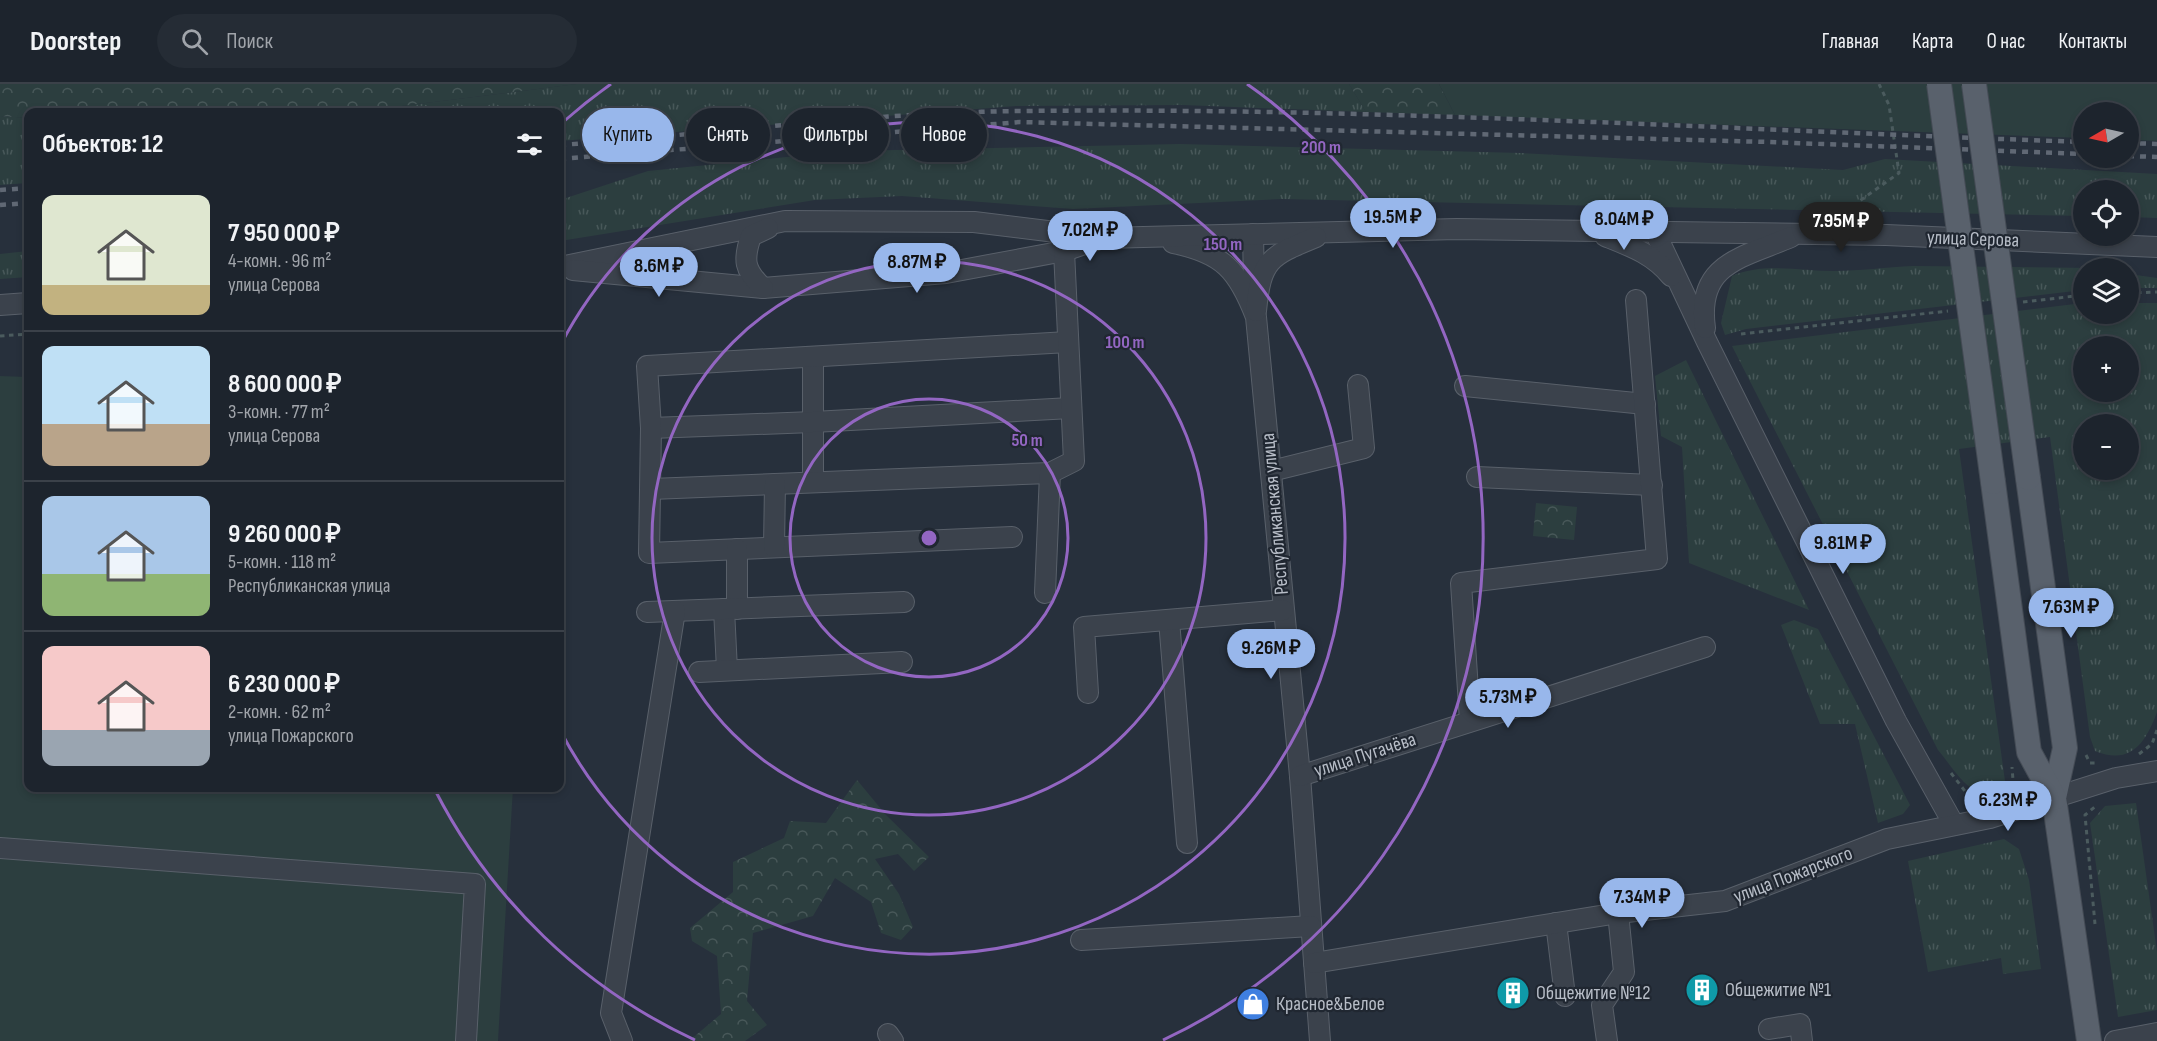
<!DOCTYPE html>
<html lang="ru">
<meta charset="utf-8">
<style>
:root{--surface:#1d242d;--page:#252c35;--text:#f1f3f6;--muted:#a0a4aa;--line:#3b4149;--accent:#98b7eb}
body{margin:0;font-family:"Sofia Sans Condensed",sans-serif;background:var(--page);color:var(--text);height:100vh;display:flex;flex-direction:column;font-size:22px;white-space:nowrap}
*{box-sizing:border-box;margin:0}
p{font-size:20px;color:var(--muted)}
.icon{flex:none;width:33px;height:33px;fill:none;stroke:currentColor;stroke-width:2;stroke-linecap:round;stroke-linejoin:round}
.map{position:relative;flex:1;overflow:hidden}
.side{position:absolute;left:24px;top:24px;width:540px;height:684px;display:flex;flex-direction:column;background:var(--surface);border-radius:12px;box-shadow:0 3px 9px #0003,0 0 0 2px var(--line)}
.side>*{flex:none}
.top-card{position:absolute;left:582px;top:24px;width:570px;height:54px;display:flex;gap:12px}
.needle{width:39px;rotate:261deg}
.tools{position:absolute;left:2073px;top:18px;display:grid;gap:12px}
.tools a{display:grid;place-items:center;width:66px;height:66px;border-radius:50%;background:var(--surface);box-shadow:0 3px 9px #0003,0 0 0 2px var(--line);font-size:30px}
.price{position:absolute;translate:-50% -51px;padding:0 14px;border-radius:21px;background:var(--accent);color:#111;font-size:20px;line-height:39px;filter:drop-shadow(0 2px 3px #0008)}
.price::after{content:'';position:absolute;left:50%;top:36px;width:18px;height:14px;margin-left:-9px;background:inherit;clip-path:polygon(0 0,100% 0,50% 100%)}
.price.selected{background:#222;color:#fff}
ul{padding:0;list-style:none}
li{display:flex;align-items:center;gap:18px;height:150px;padding:0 18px}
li+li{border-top:2px solid var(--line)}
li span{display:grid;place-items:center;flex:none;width:168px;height:120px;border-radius:12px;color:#555}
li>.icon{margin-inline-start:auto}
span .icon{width:72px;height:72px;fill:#fffc;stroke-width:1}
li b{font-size:26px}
h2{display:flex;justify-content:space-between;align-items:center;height:72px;padding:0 18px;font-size:26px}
.tag{padding:0 21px;border-radius:27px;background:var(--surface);box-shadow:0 3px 9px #0003,0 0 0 2px var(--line);font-size:21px;line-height:54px}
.tag.selected{background:var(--accent);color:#111}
header{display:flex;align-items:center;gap:36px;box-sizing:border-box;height:84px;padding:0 30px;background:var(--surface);border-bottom:2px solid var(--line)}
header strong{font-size:28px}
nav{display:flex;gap:33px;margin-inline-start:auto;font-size:21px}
.search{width:420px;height:54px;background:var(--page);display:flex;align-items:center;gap:15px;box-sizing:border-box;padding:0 21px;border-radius:33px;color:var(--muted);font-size:22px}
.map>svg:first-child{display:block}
.grass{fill:url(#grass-tufts);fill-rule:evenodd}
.forest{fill:url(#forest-crowns)}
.garden{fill:#2c3e3f}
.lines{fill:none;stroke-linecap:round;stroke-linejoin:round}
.minor-casing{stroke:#59606a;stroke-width:22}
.major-casing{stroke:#444b55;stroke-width:26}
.path{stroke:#4b5b5e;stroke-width:3;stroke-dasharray:4.5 4.5;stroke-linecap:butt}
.minor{stroke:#3b424c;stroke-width:20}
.major{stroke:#59616c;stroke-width:24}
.rail{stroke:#606874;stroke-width:4.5;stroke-dasharray:6 6;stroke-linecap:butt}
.major-bridge-casing{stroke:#444b55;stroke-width:26;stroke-linecap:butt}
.major-bridge{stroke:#59616c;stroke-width:24}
.ring{fill:none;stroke:#9366c2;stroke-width:3}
.labels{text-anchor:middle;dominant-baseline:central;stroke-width:4.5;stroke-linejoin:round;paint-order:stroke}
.street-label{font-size:20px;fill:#b7bdc7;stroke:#202731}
.poi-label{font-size:20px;fill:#b7bdc7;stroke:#202731;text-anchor:start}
.centre{fill:#9366c2;stroke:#202731;stroke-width:3}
.ring-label{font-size:18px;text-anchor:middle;font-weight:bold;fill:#9366c2;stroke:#202731;stroke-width:4.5;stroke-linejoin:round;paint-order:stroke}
</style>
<header>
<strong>Doorstep</strong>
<div class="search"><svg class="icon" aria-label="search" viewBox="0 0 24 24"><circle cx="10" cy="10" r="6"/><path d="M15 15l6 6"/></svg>Поиск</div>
<nav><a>Главная</a><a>Карта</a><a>О нас</a><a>Контакты</a></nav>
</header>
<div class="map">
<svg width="2157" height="957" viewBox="0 0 2157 957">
<defs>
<pattern id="grass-tufts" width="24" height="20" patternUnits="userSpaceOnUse" patternTransform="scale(1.5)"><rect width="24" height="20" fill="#2c3e3f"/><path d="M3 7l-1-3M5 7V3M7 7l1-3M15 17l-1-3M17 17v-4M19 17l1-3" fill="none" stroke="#485859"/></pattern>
<pattern id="forest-crowns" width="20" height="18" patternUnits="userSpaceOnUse" patternTransform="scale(1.5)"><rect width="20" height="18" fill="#2c3e3f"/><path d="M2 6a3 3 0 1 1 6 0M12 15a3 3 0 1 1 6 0" fill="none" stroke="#485859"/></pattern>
</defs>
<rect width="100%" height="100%" fill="#27303c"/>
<!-- grass -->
<g class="grass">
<polygon points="577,0 1349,0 1366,28 1183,21 1016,22 560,57 560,28 353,28"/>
<polygon points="0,32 28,34 28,99 0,101"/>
<polygon points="1180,60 1521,69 1843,86 1885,75 2157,90 2157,134 2129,133 2128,106 2084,106 2083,132 1281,115 1073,125 902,112 815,116 560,157 560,116 648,87 847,67"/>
<polygon points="28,167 28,193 0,195 0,170"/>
<path d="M 1913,182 L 2093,184 L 2084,184 L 2083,206 L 1746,245 L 1725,251 L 1721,239 L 1732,192 C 1762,178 1801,187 1834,187 C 1860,187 1887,183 1913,182 Z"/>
<polygon points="2129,190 2157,194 2157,204 2129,204"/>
<path d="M 2083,219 L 2084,230 L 2128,230 L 2129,219 L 2157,219 L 2157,628 C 2146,658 2131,682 2095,667 L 2090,653 L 2050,353 L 1959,365 L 2005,697 L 1997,710 C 1969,715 1955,686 1938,666 L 1732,262 ZM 2084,262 L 2128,262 L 2128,308 L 2084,308 ZM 2084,340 L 2128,340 L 2128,386 L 2084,386 Z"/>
<polygon points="1686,276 1809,526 1689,479 1682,363 1661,352 1655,292"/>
<polygon points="1794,536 1818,545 1910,721 1903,730 1878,739 1855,640 1820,640 1781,541"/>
<polygon points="2136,719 2157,868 2157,926 2118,933 2090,739 2105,722"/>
<polygon points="2004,755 2019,765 2029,796 2041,885 2003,890 2001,874 1928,888 1908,777"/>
</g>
<!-- forest -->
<g class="forest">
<polygon points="0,0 577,0 353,28 28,28 28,34 0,32"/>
<polygon points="1349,0 1439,0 1455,31 1366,28"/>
<polygon points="1536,419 1577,423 1574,456 1533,452"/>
<polygon points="857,696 886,731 929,773 914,787 898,770 875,775 899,810 913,843 901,856 881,849 871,818 835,794 813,832 753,849 747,917 767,941 745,957 689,957 721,930 717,872 692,857 690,844 733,808 733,778 784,754 790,737 826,739"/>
</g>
<!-- garden -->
<g class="garden">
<polygon points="1439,0 2157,0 2157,57 2129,56 2128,28 2084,28 2083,54 1455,31"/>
<polygon points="0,292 28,293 28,704 513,704 498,957 0,957"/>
</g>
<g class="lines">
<!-- minor casing -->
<g class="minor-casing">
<g id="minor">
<polyline points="1655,148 1707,258 1896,637 1953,739"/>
<polyline points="1253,150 1254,200"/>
<path d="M 1605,152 C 1630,162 1653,170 1671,192"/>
<path d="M 1173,159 C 1223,169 1238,186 1256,233 L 1300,692 L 1320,957"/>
<polyline points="560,183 785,137 974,138 1104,154 1457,145 1886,151 2157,163"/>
<polyline points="573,186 763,204 946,189 1064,167 1099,155"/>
<path d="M 763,204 C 744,186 743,176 751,152 L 768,144"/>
<polyline points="0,221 28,219"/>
<path d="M 1256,227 C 1261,175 1270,172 1316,153"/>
<path d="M 1705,244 C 1696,179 1742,174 1791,153"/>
<polyline points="813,274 813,398"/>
<polyline points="1465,302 1645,320"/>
<polyline points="651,344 813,338 1071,324"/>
<polyline points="1271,387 1364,364 1358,301"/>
<polyline points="1477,393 1652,401"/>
<polyline points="651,405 1050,389"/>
<polyline points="1012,453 649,469 651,344 647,282 1068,258"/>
<polyline points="774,463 775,400"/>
<polyline points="737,465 737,525"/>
<polyline points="1045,509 1050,389 1074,377 1064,167"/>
<polyline points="724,525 727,586"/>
<polyline points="647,528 904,518"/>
<polyline points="1169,536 1187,759"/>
<polyline points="699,588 902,578"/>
<polyline points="1088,609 1084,543 1283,526"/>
<polyline points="1470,637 1461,499 1657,475 1636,216"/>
<polyline points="1300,692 1705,563"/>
<polyline points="0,764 475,800 466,957"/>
<polyline points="1556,839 1565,912"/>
<polyline points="1081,856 1311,842"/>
<polyline points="1314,879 1618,829 1725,817 1887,755 1990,734 2116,694 2157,687"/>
<polyline points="1769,945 1800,940 1802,957"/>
<polyline points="888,950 893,957"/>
<polyline points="622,957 611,929 675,527"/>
<polyline points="1607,957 1602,921 1624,888 1618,829"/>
<polyline points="2115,957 2157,949"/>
</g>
</g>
<!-- major casing -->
<g class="major-casing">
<g id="major">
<polyline points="2028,394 2065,664 2054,714 2089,957"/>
<polyline points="1993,398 2029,668 2054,714"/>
</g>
</g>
<!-- path -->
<g class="path">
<polyline points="1854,131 1854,121 1899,89 1889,21 1879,0"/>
<polyline points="2128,209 2157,208"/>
<polyline points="2023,218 2084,211"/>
<polyline points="1741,250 1948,227"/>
<polyline points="0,252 28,250"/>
<polyline points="2139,670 2152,660 2157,646"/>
<polyline points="2086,671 2090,679 2099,679"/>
<polyline points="1951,689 1968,711 1983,716"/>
<polyline points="2004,709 2013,696 2012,683"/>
<polyline points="2095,840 2085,731 2097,721"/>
</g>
<!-- minor -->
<use href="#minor" class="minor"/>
<!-- major -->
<use href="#major" class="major"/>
<!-- rail -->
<g class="rail">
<polyline points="2128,59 2157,60"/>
<path d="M 560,61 C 715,50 870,28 1026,27 C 1379,23 1731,46 2084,58"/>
<polyline points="2128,72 2157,73"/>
<polyline points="560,75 1020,38 1769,58 2084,70"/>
<polyline points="0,106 28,104"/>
<polyline points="0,121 28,119"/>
</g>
<!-- major-bridge casing -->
<g class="major-bridge-casing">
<g id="major-bridge">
<polyline points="1939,0 1993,398"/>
<polyline points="1974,0 2028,394"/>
</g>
</g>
<!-- major-bridge -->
<use href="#major-bridge" class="major-bridge"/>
</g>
<!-- distance rings -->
<g class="ring">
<circle cx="929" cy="454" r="139"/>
<circle cx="929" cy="454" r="277"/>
<path d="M560 262A416 416 0 1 1 560 646"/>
<path d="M695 956A554 554 0 0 1 435 706M562 39A554 554 0 0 1 611 0M1247 0A554 554 0 0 1 1163 956"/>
</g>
<!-- icons -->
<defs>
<g id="building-disc" transform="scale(1.725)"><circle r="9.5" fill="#0f9aa8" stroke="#202731"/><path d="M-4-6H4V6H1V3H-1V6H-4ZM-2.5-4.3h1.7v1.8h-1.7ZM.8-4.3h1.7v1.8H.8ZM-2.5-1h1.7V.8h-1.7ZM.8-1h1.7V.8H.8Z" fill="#fff"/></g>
<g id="shop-disc" transform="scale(1.725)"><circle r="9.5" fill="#3f7fe0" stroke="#202731"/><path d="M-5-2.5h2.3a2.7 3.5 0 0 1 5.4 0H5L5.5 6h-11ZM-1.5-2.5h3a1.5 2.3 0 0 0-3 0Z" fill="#fff"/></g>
</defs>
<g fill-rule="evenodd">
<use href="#building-disc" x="1702" y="906"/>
<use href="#building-disc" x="1513" y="909"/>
<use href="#shop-disc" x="1253" y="920"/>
</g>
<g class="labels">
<!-- street labels -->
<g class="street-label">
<text transform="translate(1973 155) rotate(2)">улица Серова</text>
<text transform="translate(1275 430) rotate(-95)">Республиканская улица</text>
<text transform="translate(1365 671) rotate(-18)">улица Пугачёва</text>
<text transform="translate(1793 791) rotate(-21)">улица Пожарского</text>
</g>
<!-- poi labels -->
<g class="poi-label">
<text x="1725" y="906">Общежитие №1</text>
<text x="1536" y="909">Общежитие №12</text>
<text x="1276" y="920">Красное&amp;Белое</text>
</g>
</g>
<circle cx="929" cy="454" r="9" class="centre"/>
<g class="ring-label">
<text x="1321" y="69">200 m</text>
<text x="1223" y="166">150 m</text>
<text x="1125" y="264">100 m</text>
<text x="1027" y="362">50 m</text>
</g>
</svg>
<div class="tools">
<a><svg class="needle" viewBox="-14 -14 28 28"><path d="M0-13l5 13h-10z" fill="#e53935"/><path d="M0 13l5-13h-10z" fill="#a0a4aa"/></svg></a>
<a><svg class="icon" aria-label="locate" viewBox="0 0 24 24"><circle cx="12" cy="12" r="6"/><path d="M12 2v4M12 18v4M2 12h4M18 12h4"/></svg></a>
<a><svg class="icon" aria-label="layers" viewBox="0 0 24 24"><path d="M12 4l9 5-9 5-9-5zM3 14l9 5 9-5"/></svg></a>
<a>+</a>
<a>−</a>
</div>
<b class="price" style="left:1393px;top:165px">19.5M ₽</b>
<b class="price" style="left:1624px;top:167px">8.04M ₽</b>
<b class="price selected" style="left:1841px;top:169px">7.95M ₽</b>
<b class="price" style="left:1090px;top:178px">7.02M ₽</b>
<b class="price" style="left:917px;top:210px">8.87M ₽</b>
<b class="price" style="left:659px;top:214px">8.6M ₽</b>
<b class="price" style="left:1843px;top:491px">9.81M ₽</b>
<b class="price" style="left:2071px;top:555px">7.63M ₽</b>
<b class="price" style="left:1271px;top:596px">9.26M ₽</b>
<b class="price" style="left:1508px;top:645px">5.73M ₽</b>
<b class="price" style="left:2008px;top:748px">6.23M ₽</b>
<b class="price" style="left:1642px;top:845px">7.34M ₽</b>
<div class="top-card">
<a class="tag selected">Купить</a>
<a class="tag">Снять</a>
<a class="tag">Фильтры</a>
<a class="tag">Новое</a>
</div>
<section class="side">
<h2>Объектов: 12<svg class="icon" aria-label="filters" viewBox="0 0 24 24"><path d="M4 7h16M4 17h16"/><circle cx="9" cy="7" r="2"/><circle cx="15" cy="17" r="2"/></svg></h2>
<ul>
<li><span style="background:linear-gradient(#dfe7d0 75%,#c2b280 0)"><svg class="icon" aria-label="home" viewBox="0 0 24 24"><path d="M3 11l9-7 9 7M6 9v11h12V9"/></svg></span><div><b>7 950 000 ₽</b><p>4-комн. · 96 m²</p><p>улица Серова</p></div></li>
<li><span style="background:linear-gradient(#bfe0f5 65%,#b9a48a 0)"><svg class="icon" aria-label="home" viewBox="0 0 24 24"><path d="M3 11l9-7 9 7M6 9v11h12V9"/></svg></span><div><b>8 600 000 ₽</b><p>3-комн. · 77 m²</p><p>улица Серова</p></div></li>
<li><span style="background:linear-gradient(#a9c7e8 65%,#8fb573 0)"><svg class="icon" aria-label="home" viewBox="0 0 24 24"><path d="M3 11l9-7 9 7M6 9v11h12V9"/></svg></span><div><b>9 260 000 ₽</b><p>5-комн. · 118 m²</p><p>Республиканская улица</p></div></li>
<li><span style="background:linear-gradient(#f6c9c9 70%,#9aa5b1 0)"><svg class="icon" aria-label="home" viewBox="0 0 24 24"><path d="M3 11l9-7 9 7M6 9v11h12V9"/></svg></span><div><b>6 230 000 ₽</b><p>2-комн. · 62 m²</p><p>улица Пожарского</p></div></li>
</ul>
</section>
</div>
